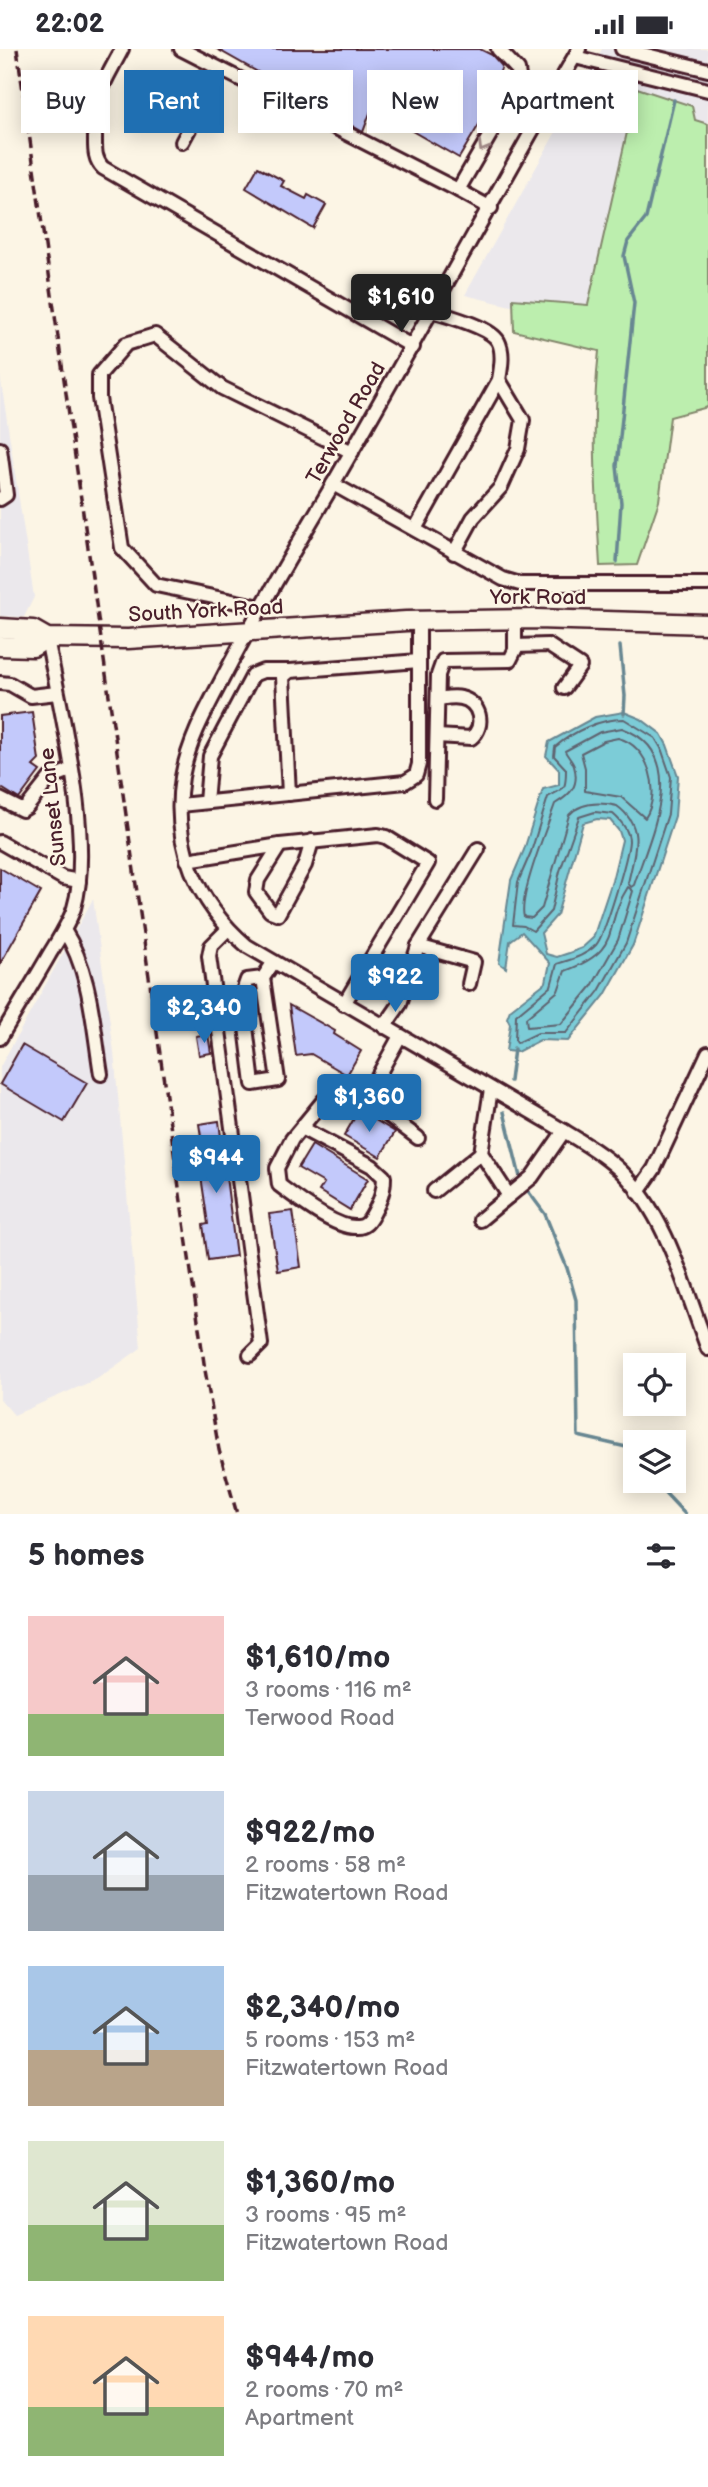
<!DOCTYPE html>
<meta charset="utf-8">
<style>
:root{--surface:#fff;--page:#f2f2f3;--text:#2b2b33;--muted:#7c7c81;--accent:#1f6fb2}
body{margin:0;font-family:"Balsamiq Sans",sans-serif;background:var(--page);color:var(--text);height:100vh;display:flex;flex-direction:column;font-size:26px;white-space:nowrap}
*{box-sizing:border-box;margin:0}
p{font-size:23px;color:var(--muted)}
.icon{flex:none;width:38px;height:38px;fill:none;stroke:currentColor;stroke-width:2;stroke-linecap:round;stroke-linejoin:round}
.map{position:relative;height:1465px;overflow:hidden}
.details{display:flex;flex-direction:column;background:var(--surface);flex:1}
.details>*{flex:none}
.hud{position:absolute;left:21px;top:21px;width:667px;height:63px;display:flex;gap:14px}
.tools{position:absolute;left:623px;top:1304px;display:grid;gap:14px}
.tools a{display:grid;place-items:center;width:63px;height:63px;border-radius:0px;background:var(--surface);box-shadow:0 4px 18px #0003;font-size:35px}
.price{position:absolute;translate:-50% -60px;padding:0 16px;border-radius:7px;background:var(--accent);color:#fff;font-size:23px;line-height:46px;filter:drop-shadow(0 2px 4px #0008)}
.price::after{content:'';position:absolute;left:50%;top:42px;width:21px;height:16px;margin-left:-10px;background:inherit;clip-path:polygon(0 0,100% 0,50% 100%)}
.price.active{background:#222;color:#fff}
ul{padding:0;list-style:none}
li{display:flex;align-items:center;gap:21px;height:175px;padding:0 28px}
li span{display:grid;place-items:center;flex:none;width:196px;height:140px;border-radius:0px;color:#555}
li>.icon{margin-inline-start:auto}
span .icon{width:84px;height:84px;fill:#fffc;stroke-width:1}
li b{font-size:30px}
h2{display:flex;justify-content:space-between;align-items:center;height:84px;padding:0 28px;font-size:30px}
.pill{padding:0 24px;border-radius:0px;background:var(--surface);box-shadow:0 4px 18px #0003;font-size:24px;line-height:63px}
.pill.active{background:var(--accent);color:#fff}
.status{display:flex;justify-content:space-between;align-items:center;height:49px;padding:0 35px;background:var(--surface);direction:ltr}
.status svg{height:19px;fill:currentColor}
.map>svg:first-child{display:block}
.built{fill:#ebe8ec}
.green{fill:#bceeae;stroke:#83866c;stroke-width:2}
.water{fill:#7cccd7;stroke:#688792;stroke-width:2;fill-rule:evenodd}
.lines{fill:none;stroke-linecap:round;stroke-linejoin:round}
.shore{stroke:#5e6470;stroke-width:2}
.stream{stroke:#688792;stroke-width:3.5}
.building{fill:#c3c9fb;stroke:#4a1f2b;stroke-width:2}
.minor-casing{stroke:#4a1f2b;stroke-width:18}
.highway-casing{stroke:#4a1f2b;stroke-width:23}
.minor{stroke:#fcf5e5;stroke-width:12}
.highway{stroke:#fcf5e5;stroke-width:18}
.rail{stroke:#4a1f2b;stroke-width:3.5;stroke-dasharray:10 5;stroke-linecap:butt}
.oneway{stroke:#a38a88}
.labels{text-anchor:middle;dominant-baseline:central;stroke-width:5;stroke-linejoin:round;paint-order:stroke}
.street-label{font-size:21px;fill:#4a1f2b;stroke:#fcf5e5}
</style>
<div class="status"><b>22:02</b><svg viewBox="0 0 49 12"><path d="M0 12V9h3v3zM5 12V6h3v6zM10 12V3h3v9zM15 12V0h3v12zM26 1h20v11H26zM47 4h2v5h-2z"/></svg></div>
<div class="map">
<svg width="708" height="1465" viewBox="0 0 708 1465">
<rect width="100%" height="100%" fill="#fcf5e5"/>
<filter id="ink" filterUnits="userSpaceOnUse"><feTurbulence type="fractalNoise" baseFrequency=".0143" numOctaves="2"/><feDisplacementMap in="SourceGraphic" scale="14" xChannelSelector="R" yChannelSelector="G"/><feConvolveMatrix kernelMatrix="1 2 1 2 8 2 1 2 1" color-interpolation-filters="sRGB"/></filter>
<g filter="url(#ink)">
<!-- built -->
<g class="built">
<polygon points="602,0 708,0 708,304 465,246"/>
<polygon points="0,326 34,548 24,568 0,567"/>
<polygon points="93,850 114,1003 141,1299 97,1330 14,1366 0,1350 0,1018"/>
</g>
<!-- green -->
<path class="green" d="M 637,39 L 692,57 L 695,71 L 708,75 L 708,358 L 670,368 L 659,452 L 637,516 L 600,517 C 596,445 591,373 599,302 L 514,282 L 513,250 L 588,256 Z"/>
<!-- water -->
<path class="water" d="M 624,663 L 641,670 L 661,685 L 667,696 L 678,727 L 675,767 L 633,896 L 605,946 L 568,992 L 540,991 L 517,1003 L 506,1002 L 510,975 L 507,969 L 510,961 L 546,933 L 550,914 L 522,883 L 510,892 L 506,919 L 499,914 L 511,831 L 524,801 L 543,740 L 559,736 L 559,721 L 546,707 L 549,693 L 595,668 ZM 597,770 L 610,771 L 619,782 L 622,791 L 612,832 L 593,889 L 582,899 L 569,904 L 557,908 L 546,905 L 541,884 L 557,866 L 583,774 Z"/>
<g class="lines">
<!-- shore -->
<g class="shore">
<path d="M 624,670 L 655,689 L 661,699 L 671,728 L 668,765 L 626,894 L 599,942 L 566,984 L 538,984 L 517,994 L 515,991 L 516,966 L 551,937 L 557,915 C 572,910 585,907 596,896 C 605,886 628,808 629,792 C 629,781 621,772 613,765 L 595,763 L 579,768 L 560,822 L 551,862 L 533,882 L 524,877 L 513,876 L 518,833 L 531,803 L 548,748 C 564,738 566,743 566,720 L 554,707 L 555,698 C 574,682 599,670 624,670 Z"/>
<path d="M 622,679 C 692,705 650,787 634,836 L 631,838 L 628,834 C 634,805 646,778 617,757 C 600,753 581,753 569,766 L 542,859 L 532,869 L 524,868 C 518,849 547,778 555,755 C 570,746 580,737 574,717 C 572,711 567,707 565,702 L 600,683 Z"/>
<path d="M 618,689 C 649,696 662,744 645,769 L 621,748 L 585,742 L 585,719 L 581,704 L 604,692 Z"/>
<path d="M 628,838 L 633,842 L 618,891 L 592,937 L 561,975 L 527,978 L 526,969 L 558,942 L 565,922 C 625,900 601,880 628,838 Z"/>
</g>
<!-- stream -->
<g class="stream">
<polyline points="617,513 621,454 617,417 634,254 624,207 628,192 646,169 674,51"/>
<polyline points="620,597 625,647 624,665"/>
<polyline points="510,1032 514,1000"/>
<polyline points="504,1063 521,1132"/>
<polyline points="525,1138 545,1165 567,1219 576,1251 578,1387 635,1400"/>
<polyline points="654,1432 685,1465"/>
</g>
</g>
<!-- building -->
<g class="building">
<polygon points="217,0 480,0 492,6 502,17 499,26 507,29 459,109 372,59 363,83"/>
<polygon points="258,118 284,132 281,137 306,150 308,146 326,156 313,179 246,139"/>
<polygon points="32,663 39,711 33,717 40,722 19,750 0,738 0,667"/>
<polygon points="0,819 41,843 0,915"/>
<polygon points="289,956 335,982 334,985 361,1002 347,1026 311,1005 296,1007"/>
<polygon points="208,985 211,1004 199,1006 196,987"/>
<polygon points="22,996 87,1034 64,1073 0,1035"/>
<polygon points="359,1061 395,1083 380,1108 344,1087"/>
<polygon points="219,1072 236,1207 208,1211 203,1176 208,1175 199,1113 205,1112 199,1075"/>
<polygon points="312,1096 368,1130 350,1161 319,1142 324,1134 298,1119"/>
<polygon points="293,1162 301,1218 278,1222 269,1165"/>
</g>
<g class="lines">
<!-- minor casing -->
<g class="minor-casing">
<g id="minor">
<path d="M 122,0 C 104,35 92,47 95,88 C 95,99 94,110 103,119 L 413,298"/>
<polyline points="181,0 458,141"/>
<path d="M 579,0 C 494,146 414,296 329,442 C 294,501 259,560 227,621 C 209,656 189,689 182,728 C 171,795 197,854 247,897 L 564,1082 C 584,1094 604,1106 621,1122 C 668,1168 685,1240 708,1300"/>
<polyline points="622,0 708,21"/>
<polyline points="575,8 708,41"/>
<polyline points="182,93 201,58"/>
<polyline points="491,159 458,141 520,34 518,21 498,0"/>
<polyline points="0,400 6,446 0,450"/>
<polyline points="333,435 503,530 520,535 708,535"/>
<path d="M 415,480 L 499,331 C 501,319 504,303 498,292 C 490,278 448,267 432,262"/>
<polyline points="454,504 473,469 501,438 518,400 523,371 499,331"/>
<polyline points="261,558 156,536 122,499 99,349 99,326 126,295 155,286 222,339 352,403"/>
<polyline points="516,597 548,596 580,617 564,639"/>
<polyline points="0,634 10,635 31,647 57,644"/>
<path d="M 437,687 L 471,689 C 486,677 480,653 461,649 C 454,647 445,649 438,650"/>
<polyline points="289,745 283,628 290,622 419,612"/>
<polyline points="0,750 22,761 27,758 50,729 71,721"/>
<polyline points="435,750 438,626 443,612 510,611 515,601 515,570"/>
<polyline points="206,753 210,707 253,626 263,622 290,622"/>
<polyline points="180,756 405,733 416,726 419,715 419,572"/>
<polyline points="0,793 63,829 79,832"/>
<polyline points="280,796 258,831 256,843 270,862 278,865 305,816 312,792"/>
<polyline points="187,811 280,796 378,786 386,788 428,814 344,955"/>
<polyline points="228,880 211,897 209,907 261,1295 250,1306"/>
<path d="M 64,881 C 91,923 93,976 101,1025"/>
<polyline points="418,897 474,913 469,935"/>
<polyline points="263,929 247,931 242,945 253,1035 278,1031 263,929 273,914"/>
<polyline points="384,978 400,955 418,897 478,800"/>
<path d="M 0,989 C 16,961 33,934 49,906 C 58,891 69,875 74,859 C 94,791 60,660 47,589"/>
<polyline points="360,1045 418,1089"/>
<path d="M 301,1079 L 372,1117 L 384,1128 C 384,1143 380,1152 373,1165 C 369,1172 366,1178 357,1178 C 336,1180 296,1149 279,1136 L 277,1119 L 292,1090 L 324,1051 L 362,1045 L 374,1034 L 400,987"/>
<polyline points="434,1142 481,1104"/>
<polyline points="638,1143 654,1120 708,1004"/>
<polyline points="509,1147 532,1128 564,1082"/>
<polyline points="480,1171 509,1147 481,1104 491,1040"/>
</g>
</g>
<!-- highway casing -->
<g class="highway-casing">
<g id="highway">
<polyline points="0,579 33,581 47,589 128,590 406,572 536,570 708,575"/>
<polyline points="0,597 33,598 47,589"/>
</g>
</g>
<!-- minor -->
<use href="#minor" class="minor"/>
<!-- highway -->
<use href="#highway" class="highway"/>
<!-- rail -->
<polyline class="rail" points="17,0 205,1321 219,1401 237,1465"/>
</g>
<!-- one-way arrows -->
<defs><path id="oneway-chevron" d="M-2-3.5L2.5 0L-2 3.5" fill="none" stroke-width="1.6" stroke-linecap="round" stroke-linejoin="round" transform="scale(1.75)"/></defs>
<use class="oneway" href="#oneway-chevron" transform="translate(483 98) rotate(121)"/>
</g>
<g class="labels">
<!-- street labels -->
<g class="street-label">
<text transform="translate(346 374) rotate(-60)">Terwood Road</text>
<text x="538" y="548">York Road</text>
<text transform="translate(206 562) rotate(-3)">South York Road</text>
<text transform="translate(53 758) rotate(-96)">Sunset Lane</text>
</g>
</g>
</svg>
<div class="tools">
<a><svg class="icon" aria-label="locate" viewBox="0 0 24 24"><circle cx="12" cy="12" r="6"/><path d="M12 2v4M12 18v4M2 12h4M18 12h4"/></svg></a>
<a><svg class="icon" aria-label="layers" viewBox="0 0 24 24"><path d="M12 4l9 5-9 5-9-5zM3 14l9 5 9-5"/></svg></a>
</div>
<b class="price active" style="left:401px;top:285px">$1,610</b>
<b class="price" style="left:395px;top:965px">$922</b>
<b class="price" style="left:204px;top:996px">$2,340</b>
<b class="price" style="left:369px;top:1085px">$1,360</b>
<b class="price" style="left:216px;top:1146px">$944</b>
<div class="hud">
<a class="pill">Buy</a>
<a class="pill active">Rent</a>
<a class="pill">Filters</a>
<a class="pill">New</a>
<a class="pill">Apartment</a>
</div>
</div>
<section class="details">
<h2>5 homes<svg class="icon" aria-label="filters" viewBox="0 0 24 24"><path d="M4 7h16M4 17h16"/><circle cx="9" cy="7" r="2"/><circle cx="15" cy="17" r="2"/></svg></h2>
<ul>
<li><span style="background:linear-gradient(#f6c9c9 70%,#8fb573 0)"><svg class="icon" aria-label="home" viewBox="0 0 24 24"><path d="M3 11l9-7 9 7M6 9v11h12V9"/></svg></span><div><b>$1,610/mo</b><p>3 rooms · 116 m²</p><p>Terwood Road</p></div></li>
<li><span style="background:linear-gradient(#c9d6e8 60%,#9aa5b1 0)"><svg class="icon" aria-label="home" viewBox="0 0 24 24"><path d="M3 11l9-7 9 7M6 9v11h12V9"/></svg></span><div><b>$922/mo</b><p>2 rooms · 58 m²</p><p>Fitzwatertown Road</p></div></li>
<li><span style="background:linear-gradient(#a9c7e8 60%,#b9a48a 0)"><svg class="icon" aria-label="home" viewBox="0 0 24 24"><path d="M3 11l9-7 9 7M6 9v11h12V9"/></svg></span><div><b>$2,340/mo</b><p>5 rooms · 153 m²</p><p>Fitzwatertown Road</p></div></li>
<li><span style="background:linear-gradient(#dfe7d0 60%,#8fb573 0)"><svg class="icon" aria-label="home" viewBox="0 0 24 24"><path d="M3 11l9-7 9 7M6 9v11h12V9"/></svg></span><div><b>$1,360/mo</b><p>3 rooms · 95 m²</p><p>Fitzwatertown Road</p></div></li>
<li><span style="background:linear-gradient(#ffd9b3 65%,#8fb573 0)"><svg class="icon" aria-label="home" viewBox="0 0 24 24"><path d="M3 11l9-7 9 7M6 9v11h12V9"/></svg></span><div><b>$944/mo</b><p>2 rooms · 70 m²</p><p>Apartment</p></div></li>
</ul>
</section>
